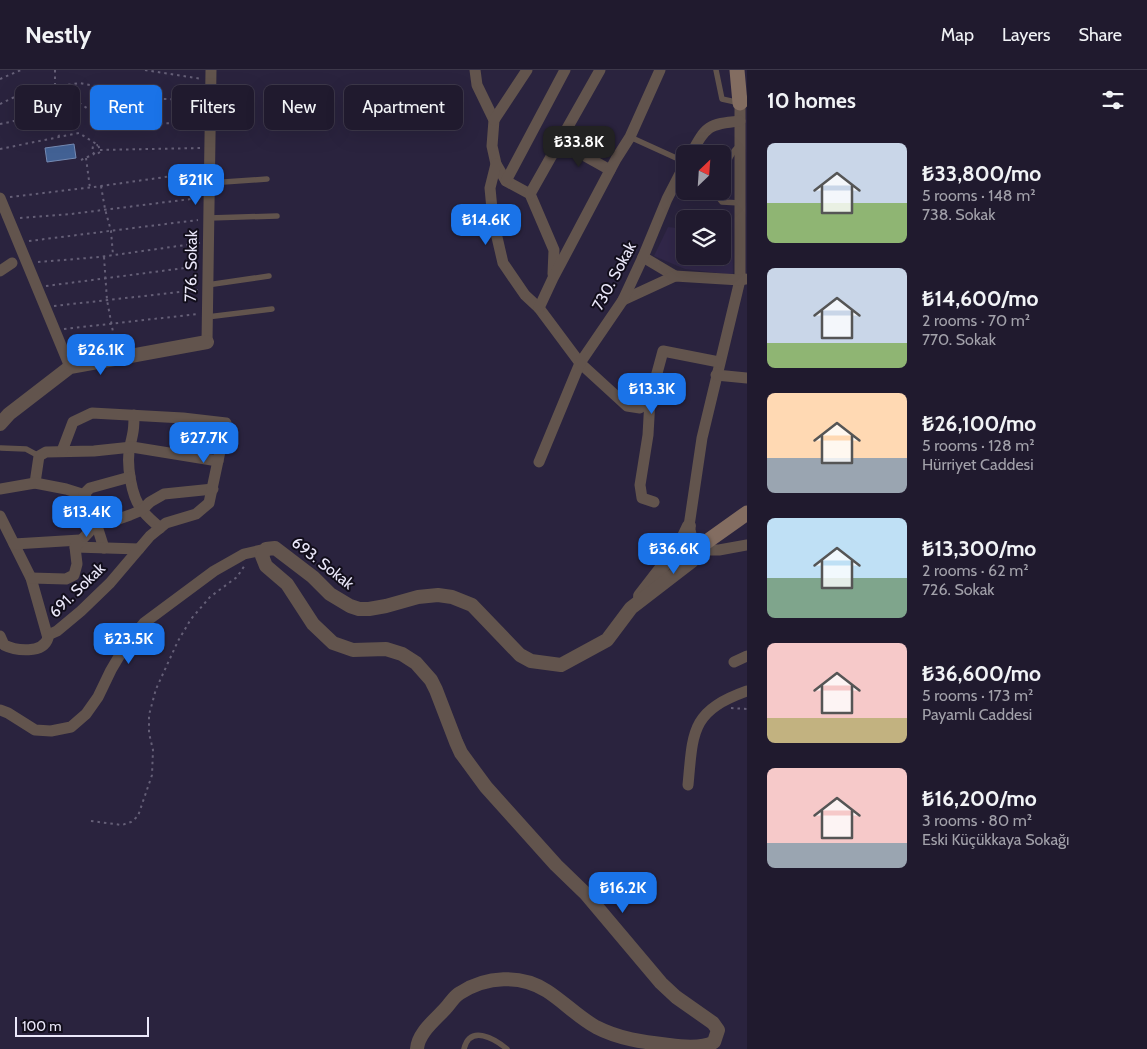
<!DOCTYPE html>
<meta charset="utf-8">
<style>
:root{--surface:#201a2e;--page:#2d273a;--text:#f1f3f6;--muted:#a2a1aa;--line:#3d384a;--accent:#1a73e8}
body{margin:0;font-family:Cabin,sans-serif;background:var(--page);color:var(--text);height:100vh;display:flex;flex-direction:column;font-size:19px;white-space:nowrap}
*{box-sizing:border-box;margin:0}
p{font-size:16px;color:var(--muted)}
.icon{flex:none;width:28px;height:28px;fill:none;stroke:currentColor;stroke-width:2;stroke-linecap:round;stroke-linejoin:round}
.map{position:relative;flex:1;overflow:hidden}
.details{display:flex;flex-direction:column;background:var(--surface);width:400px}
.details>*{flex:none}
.hud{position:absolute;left:15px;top:15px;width:475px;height:45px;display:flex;gap:10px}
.needle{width:32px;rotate:25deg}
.tools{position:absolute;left:676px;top:75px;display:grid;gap:10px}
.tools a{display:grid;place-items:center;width:55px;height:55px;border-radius:8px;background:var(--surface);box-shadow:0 5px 20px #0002,0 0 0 1px var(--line);font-size:25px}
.scale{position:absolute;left:15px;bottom:12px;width:134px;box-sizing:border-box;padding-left:5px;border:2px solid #ece9fb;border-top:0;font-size:14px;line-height:18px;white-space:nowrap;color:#ece9fb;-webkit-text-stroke:4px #120e1b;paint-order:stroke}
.price{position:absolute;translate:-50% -42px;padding:0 11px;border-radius:10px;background:var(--accent);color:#fff;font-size:16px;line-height:32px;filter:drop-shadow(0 1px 2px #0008)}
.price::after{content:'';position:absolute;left:50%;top:30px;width:15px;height:11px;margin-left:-8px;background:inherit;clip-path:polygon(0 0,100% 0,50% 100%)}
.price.current{background:#222;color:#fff}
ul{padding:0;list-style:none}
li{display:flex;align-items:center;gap:15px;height:125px;padding:0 20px}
li span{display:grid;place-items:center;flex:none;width:140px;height:100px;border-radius:8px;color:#555}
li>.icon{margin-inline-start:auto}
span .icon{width:60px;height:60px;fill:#fffc;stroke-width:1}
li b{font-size:21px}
h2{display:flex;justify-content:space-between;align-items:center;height:60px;padding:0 20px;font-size:21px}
.chip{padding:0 18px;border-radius:8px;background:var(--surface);box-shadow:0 5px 20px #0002,0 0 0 1px var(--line);font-size:18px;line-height:45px}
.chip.current{background:var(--accent);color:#fff}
header{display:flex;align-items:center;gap:30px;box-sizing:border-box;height:70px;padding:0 25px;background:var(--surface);border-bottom:1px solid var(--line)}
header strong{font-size:24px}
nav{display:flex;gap:28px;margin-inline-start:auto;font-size:18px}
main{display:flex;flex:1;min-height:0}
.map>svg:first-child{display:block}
.built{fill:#312749}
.water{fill:#426194;stroke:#758ab3}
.building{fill:#5d4d86}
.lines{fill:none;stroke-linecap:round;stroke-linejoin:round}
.path{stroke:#655f77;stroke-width:2;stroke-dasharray:2.5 4;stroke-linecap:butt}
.service{stroke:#62544d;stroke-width:5.5}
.minor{stroke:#62544d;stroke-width:11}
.tertiary{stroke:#62544d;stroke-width:14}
.secondary{stroke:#836d61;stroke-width:15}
.labels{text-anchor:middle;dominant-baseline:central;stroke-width:4;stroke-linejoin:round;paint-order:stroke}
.street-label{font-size:16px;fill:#ece9fb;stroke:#120e1b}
</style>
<header>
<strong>Nestly</strong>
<nav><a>Map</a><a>Layers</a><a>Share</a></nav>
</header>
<main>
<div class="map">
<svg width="747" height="979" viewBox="0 0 747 979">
<rect width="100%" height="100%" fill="#2a233e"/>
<!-- built -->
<polygon class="built" points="694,145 732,147 733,205 685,199 654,186 668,157 685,159 685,186 722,186 722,149 693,149"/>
<!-- water -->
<polygon class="water" points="74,74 76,88 47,92 45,78"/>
<!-- building -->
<polygon class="building" points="689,186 725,186 724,196 689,195"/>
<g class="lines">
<!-- path -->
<g class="path">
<polyline points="55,0 55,39 59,67"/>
<polyline points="145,0 202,9"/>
<polyline points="0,9 21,0"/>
<polyline points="0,34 27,21 80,13 162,29 200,30"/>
<polyline points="0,54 24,49 29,43 55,39 60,34 81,34 91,41 154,53 201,54"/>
<polyline points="0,79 79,63 98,75 100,80 100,82 96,85 92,82 93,76 98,75"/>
<polyline points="100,80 201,78"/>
<polyline points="86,88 90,118"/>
<polyline points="81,90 94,84"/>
<polyline points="101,116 105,139 111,161 113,185"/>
<polyline points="10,127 94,117 201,102"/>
<polyline points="20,148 71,144 199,128"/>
<polyline points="29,171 198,150"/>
<polyline points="104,187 107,230 116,278"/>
<polyline points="38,192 100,187 200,173"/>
<polyline points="46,216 200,196"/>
<polyline points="54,236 198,220"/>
<polyline points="64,259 198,244"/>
<polyline points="731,638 747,639"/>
<polyline points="91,751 122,755 131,752 138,746 152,705 153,680 149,663 149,645 156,619 178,571 191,549 210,527 237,507 245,495"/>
</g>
<!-- service -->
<g class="service">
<polyline points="716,0 722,29 740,33"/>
<polyline points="630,67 685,92"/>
<path d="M 722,111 C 727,98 728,84 740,75"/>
<polyline points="209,113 267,109"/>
<polyline points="719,121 718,127 722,132 740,133"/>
<polyline points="209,148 277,146"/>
<polyline points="207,215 269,206"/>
<polyline points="207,247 272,239"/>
<polyline points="1,378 26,379 39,386"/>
<path d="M 464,979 C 470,954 495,969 507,979"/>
</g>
<!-- minor -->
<g class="minor">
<polyline points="475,0 477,15 494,50 492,76 496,94 506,111 530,124 554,180 553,204"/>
<polyline points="747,31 740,33 740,210 702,368 689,456 695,480 719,480 747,475"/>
<polyline points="494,50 527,0"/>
<polyline points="560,72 610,100"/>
<path d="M 691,84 C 706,56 708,54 740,51"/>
<polyline points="496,94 490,118 493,150 503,193 525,225 539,238 580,293 627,336 640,338 650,329 663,281 719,292"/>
<polyline points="506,111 565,0"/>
<polyline points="530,124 600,0"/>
<polyline points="0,128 70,297"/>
<polyline points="643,187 675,206"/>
<polyline points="0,201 12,193"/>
<polyline points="623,230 675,206 740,210 745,209"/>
<polyline points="539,238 553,208 616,89 630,67 660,0"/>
<polyline points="207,272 211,0"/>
<polyline points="716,305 747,308"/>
<polyline points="650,329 648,365 640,415 642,428 654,432"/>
<path d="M 134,345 C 134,360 133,363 130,376 C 126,393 131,428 143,441 C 147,447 154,452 160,458"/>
<polyline points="539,392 580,293 623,230 643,187 667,129 685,94"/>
<polyline points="35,413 39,386 46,382 94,381 132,377 218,391"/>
<polyline points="0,419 35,413 66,419 85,425 95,450 110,452 130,445 142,440 150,432 164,424 213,419"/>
<polyline points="85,425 84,424 90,418 130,407"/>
<path d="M 0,446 L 31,508 L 48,568 C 43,584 16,581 4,575 L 0,566"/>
<polyline points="95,450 104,478"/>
<polyline points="14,474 80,470"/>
<polyline points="75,477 139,479"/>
<polyline points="31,508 66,509 74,505 77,494 75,477 89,462 95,450"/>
<polyline points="48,565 57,561 81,541 110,513 150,466 166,453 196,444 209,433 226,353 183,348 92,343 73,352 62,381"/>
<polyline points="734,592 747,586"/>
<polyline points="0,640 8,643 35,660 51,661 71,657 86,644 98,627 111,600 124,578 144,553 214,501 244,484 266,479"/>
<path d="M 688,715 C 693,661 691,641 747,621"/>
</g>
<!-- tertiary -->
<g class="tertiary">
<polyline points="0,354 9,344 70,297 207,272"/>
<polyline points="640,526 681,473 689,456"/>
<path d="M 417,979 C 418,963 435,950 445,939 C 450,934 454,926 460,923 C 486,906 521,904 547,921 C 564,932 578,947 596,957 C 619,969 643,972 669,975 C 683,977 702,979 714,972 L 718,960 L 713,953 L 676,927 L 661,913 L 586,824 L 556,795 L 486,717 L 461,683 L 456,672 L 436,620 L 431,610 L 416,593 L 402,584 L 386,579 L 353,580 L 333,573 L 313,554 L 287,514 L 266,496 L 262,486 L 266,479 L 275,478 L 313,507 L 330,524 L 350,536 L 359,539 L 369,539 L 386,536 L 418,527 L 438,525 L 452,527 L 472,535 L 520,585 L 531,591 L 561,595 L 607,570 L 631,538 L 692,491 L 695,480"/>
</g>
<!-- secondary -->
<g class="secondary">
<polyline points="737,0 740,33"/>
<polyline points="695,480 747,443"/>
</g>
</g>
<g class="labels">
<!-- street labels -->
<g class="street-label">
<text transform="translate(191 196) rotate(-89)">776. Sokak</text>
<text transform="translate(614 206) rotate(-62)">730. Sokak</text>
<text transform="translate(323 493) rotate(38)">693. Sokak</text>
<text transform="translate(77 520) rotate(-44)">691. Sokak</text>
</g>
</g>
</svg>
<div class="tools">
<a><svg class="needle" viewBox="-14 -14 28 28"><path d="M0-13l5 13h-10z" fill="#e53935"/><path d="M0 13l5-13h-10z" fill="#a2a1aa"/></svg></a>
<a><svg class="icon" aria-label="layers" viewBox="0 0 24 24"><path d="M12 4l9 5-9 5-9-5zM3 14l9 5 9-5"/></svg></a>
</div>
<div class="scale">100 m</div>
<b class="price current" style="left:579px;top:98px">₺33.8K</b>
<b class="price" style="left:196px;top:136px">₺21K</b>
<b class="price" style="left:486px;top:176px">₺14.6K</b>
<b class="price" style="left:101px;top:306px">₺26.1K</b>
<b class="price" style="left:652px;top:345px">₺13.3K</b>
<b class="price" style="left:204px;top:394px">₺27.7K</b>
<b class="price" style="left:87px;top:468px">₺13.4K</b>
<b class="price" style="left:674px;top:505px">₺36.6K</b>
<b class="price" style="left:129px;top:595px">₺23.5K</b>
<b class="price" style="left:623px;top:844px">₺16.2K</b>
<div class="hud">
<a class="chip">Buy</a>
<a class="chip current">Rent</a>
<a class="chip">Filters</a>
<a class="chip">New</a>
<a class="chip">Apartment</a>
</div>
</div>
<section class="details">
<h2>10 homes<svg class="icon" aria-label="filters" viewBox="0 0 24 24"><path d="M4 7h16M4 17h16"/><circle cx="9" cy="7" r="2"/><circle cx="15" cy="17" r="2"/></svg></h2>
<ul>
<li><span style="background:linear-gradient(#c9d6e8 60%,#8fb573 0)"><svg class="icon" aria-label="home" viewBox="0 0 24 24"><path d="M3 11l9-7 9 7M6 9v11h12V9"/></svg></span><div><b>₺33,800/mo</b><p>5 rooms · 148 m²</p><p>738. Sokak</p></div></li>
<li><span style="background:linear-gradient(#c9d6e8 75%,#8fb573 0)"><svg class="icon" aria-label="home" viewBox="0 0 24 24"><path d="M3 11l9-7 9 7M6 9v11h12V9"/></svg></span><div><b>₺14,600/mo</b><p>2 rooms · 70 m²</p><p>770. Sokak</p></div></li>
<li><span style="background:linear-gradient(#ffd9b3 65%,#9aa5b1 0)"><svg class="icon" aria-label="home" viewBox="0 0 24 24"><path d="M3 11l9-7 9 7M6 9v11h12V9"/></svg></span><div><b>₺26,100/mo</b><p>5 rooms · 128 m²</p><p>Hürriyet Caddesi</p></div></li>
<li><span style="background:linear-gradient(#bfe0f5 60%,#7fa58c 0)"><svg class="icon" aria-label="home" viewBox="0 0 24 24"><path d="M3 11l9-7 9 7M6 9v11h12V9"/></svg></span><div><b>₺13,300/mo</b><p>2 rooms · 62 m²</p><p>726. Sokak</p></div></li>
<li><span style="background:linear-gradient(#f6c9c9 75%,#c2b280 0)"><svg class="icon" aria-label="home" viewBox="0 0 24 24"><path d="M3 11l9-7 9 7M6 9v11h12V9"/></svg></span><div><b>₺36,600/mo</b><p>5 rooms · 173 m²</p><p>Payamlı Caddesi</p></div></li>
<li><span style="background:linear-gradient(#f6c9c9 75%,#9aa5b1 0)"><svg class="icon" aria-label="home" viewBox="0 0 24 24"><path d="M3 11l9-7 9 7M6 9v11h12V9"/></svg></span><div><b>₺16,200/mo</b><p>3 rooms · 80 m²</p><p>Eski Küçükkaya Sokağı</p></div></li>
</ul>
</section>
</main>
